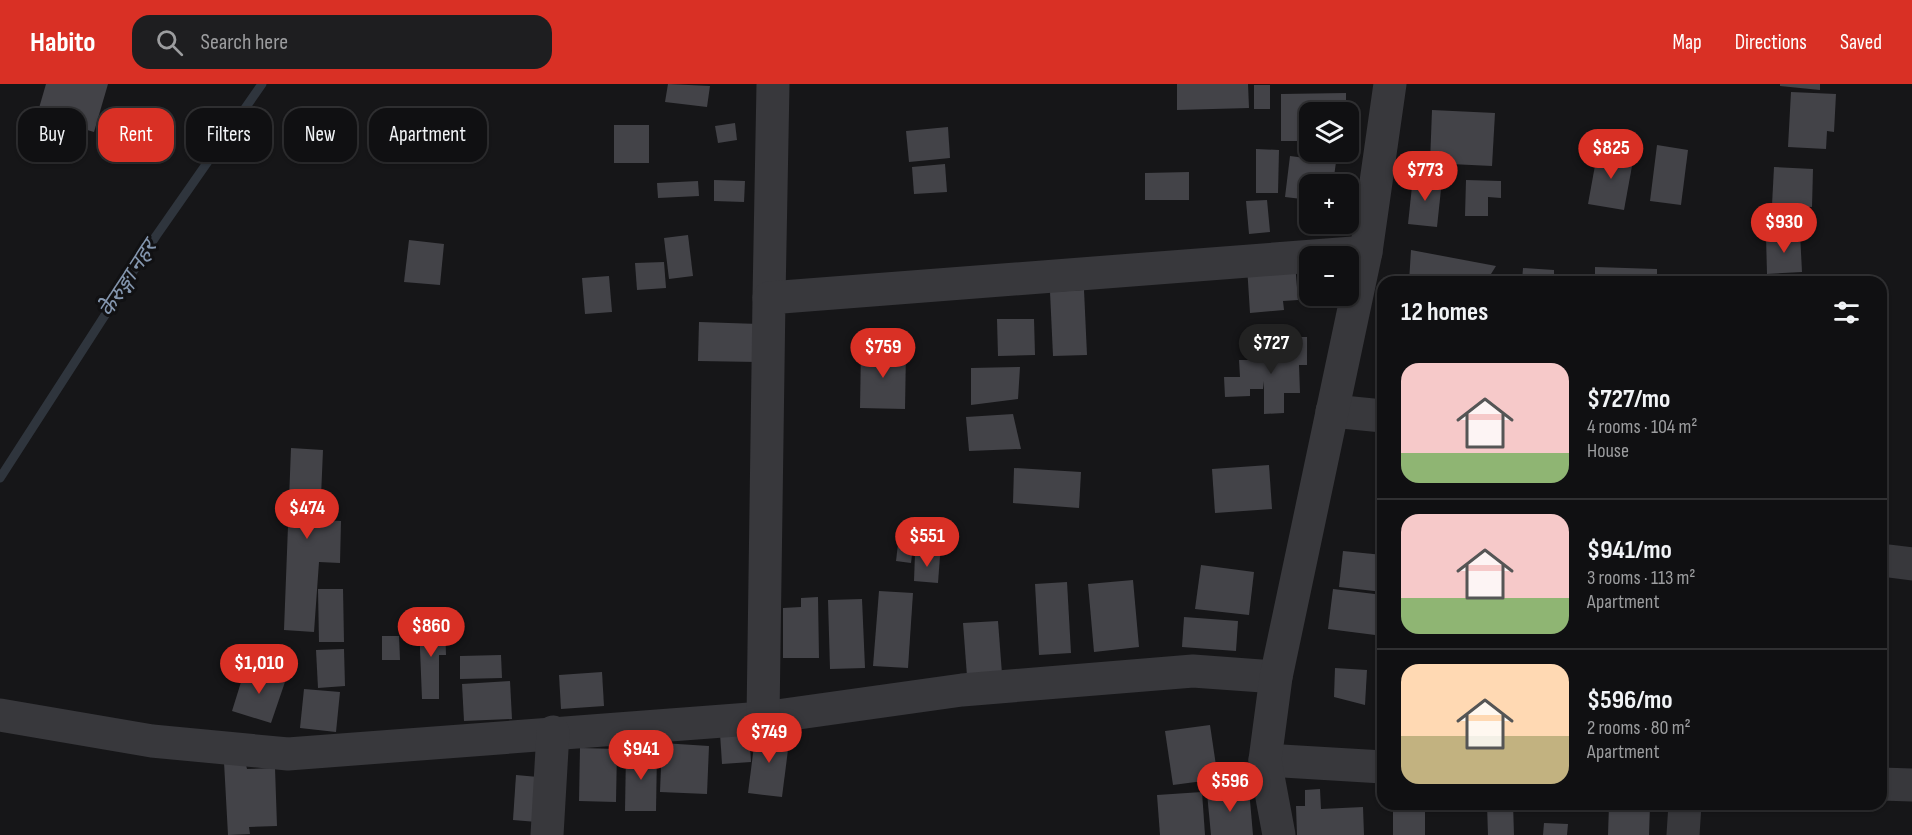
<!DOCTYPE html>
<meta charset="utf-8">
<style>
:root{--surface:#101012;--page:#1e1e20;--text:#f1f3f6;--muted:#9c9d9f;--line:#303032;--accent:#d93025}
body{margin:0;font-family:"Sofia Sans Condensed","Noto Sans Devanagari",sans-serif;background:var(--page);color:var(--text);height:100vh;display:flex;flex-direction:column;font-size:22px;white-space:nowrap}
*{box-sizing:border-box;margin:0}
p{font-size:20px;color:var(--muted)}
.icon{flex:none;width:33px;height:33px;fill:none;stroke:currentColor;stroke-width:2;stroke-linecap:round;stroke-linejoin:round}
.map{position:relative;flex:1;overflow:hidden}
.drawer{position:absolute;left:1377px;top:192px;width:510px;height:534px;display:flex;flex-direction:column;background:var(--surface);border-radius:18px;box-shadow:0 2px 4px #0004,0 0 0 2px var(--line)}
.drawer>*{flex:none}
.guide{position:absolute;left:18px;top:24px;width:570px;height:54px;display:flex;gap:12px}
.tools{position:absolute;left:1299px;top:18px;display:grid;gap:12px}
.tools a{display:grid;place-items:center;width:60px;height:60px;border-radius:12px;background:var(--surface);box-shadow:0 2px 4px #0004,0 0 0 2px var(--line);font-size:30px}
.price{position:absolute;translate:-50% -51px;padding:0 14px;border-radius:21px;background:var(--accent);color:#fff;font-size:20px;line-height:39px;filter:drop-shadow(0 2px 3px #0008)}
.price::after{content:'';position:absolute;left:50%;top:36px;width:18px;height:14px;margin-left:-9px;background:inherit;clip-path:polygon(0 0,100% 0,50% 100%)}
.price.on{background:#222;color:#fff}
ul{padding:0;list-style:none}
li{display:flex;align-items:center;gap:18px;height:150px;padding:0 24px}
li+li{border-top:2px solid var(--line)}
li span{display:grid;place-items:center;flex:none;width:168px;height:120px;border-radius:18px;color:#555}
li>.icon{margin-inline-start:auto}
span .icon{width:72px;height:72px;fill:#fffc;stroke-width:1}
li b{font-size:26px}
h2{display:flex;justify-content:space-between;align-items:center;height:72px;padding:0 24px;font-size:26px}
.pill{padding:0 21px;border-radius:18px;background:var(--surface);box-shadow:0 2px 4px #0004,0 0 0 2px var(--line);font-size:21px;line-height:54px}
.pill.on{background:var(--accent);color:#fff}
header{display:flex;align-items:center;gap:36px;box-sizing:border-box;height:84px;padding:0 30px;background:var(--accent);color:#fff}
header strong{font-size:28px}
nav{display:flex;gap:33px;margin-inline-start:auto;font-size:21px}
.search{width:420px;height:54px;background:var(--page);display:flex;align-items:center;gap:15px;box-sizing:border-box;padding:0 21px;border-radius:18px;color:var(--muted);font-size:22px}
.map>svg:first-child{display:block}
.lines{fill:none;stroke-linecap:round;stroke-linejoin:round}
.stream{stroke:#2f353d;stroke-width:9}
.building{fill:#434348}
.minor{stroke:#38383c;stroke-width:33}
.labels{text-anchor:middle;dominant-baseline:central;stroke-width:6;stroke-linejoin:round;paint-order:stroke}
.water-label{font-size:22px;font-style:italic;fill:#8496ae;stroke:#111113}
</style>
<header>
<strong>Habito</strong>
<div class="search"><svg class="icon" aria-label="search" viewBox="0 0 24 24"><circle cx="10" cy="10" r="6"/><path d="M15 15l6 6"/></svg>Search here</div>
<nav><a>Map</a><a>Directions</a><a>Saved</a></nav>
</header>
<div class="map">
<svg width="1912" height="751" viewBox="0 0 1912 751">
<rect width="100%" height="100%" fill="#161618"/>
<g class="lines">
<!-- stream -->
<polyline class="stream" points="0,394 156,152 262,0"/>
</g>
<!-- building -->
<g class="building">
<polygon points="46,0 108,0 94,48 37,31"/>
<polygon points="668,0 710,2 707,23 665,18"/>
<polygon points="1177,0 1248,0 1249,24 1177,26"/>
<polygon points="1780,0 1820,0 1820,6 1780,2"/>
<rect x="1254" y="1" width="16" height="24"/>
<polygon points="1791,8 1836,10 1834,48 1827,47 1826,65 1788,63"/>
<polygon points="1346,9 1346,28 1310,28 1310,57 1281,57 1281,10"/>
<polygon points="1432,26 1495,29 1492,82 1430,79"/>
<polygon points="735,39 737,56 718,59 715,42"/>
<rect x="614" y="41" width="35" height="38"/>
<polygon points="948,43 950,74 909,78 906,47"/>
<polygon points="1657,61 1688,66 1681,121 1650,117"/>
<polygon points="1256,65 1279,66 1278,109 1256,109"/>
<polygon points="1598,65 1634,71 1624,126 1588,120"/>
<polygon points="1290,72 1336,78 1333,100 1310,100 1310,116 1285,113"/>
<polygon points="945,80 947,108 914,110 912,83"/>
<polygon points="1774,83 1813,85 1812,123 1772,121"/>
<polygon points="1189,88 1189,116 1145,116 1145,89"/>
<polygon points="1413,93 1442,96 1437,143 1408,140"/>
<polygon points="714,96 745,97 744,118 714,117"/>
<polygon points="1466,96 1501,97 1501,114 1488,113 1488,132 1465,132"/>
<polygon points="698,97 699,112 658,114 657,99"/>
<polygon points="1267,116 1270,148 1249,150 1246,117"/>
<polygon points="1800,149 1802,188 1767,190 1766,151"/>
<polygon points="688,151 693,192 669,195 664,154"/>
<polygon points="409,156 444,160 440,201 404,198"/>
<polygon points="1411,166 1496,182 1486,198 1409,198"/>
<polygon points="664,178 666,204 637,206 635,179"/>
<polygon points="1295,179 1298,216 1283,217 1284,226 1250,229 1247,182"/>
<polygon points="1595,183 1657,185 1657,198 1595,198"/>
<polygon points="1523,184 1554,186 1554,198 1522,198"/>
<polygon points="609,192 612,228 585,230 582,194"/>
<polygon points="1701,193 1721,194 1721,198 1701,198"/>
<polygon points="1084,206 1087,271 1053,272 1050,208"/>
<polygon points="997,235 1034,235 1035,271 998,272"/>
<polygon points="699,238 759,240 758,278 698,277"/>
<polygon points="1284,253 1307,253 1307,281 1299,281 1300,309 1284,309 1284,329 1264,330 1264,297 1263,305 1250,305 1250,312 1225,313 1224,293 1240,293 1239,276 1264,276 1263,268 1284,268"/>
<polygon points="861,265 906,266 905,325 860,324"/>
<polygon points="1378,272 1383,272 1383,330 1376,329"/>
<polygon points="1020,283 1018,315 971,321 971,284"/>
<polygon points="1013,330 1021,365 969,367 966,333"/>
<polygon points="291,364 323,366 320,436 341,437 340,479 319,478 314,548 284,546"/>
<polygon points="1269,381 1272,425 1215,429 1212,385"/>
<polygon points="1014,384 1081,388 1079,424 1013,419"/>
<rect x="1376" y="394" width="7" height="37"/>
<polygon points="899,452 914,454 911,479 896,477"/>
<polygon points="1343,467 1383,471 1383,508 1339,503"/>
<polygon points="915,470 940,472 938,499 914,497"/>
<polygon points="1201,481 1254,488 1249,531 1195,525"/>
<polygon points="1133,496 1139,563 1094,568 1088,500"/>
<polygon points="1067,498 1071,569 1039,571 1035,500"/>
<polygon points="318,505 343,505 344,558 319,558"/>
<polygon points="1333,505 1383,511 1383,552 1328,545"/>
<polygon points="879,507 913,509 908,584 873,582"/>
<polygon points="818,513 819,574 783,574 783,524 801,523 801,514"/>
<polygon points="862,515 865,584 830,585 828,516"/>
<polygon points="1184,533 1238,537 1236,567 1182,563"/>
<polygon points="998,537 1002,590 967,592 963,539"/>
<polygon points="419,540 445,540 446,571 439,571 439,615 422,615"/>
<polygon points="382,552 399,552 400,576 382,576"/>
<polygon points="344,565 345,602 318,604 316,566"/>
<polygon points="501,571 502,594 460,595 460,572"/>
<polygon points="246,582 286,595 271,639 232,627"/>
<polygon points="1335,584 1367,586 1365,621 1334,613"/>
<polygon points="602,588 604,622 561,625 559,591"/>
<polygon points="510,597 512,635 464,637 462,600"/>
<polygon points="304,605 340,608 336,648 300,644"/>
<polygon points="1210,641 1218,695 1173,701 1165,647"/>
<polygon points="756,646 790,650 782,713 748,709"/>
<polygon points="749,647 751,678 722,680 720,649"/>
<polygon points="662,659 709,662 707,710 660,708"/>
<polygon points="580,664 617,665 616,718 579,717"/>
<polygon points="626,668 657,668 656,727 625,727"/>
<polygon points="245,677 247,685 275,684 277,742 249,743 250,750 228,751 224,678"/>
<polygon points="516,691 538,693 537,738 513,736"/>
<polygon points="1249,705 1253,751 1211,751 1207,709"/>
<polygon points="1320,705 1321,725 1363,723 1364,751 1297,751 1296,722 1305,722 1305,706"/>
<polygon points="1202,708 1205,751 1160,751 1157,711"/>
<rect x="1393" y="720" width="32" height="31"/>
<polygon points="1487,720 1513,720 1514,751 1488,751"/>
<polygon points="1609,721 1650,721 1649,751 1608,751"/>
<polygon points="1544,739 1568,740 1567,751 1543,751"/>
</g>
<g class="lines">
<!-- minor -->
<g class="minor">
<polyline points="769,214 773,0"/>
<polyline points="1332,327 1383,332"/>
<polyline points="1881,476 1912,480"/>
<polyline points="0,631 152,657 288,670 763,634 962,606 1193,587 1276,593"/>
<polyline points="763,634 769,214 1366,168"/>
<polyline points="1265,676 1383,683"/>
<polyline points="1881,700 1912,701"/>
<polyline points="547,751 553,648"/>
<polyline points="1279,751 1265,676 1276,593 1366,168 1390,0"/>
<polyline points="1683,751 1685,720"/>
</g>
</g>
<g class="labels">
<!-- water labels -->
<g class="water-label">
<text transform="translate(128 195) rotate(-57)">केेरुङ्गा नहर</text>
</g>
</g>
</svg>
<div class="tools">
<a><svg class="icon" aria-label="layers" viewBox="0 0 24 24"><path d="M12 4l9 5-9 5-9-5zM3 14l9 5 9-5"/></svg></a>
<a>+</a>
<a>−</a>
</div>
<b class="price" style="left:1611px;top:96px">$825</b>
<b class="price" style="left:1425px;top:118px">$773</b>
<b class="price" style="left:1784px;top:170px">$930</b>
<b class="price on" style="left:1271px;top:291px">$727</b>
<b class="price" style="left:883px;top:295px">$759</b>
<b class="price" style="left:307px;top:456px">$474</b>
<b class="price" style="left:927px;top:484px">$551</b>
<b class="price" style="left:431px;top:574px">$860</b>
<b class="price" style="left:259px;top:611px">$1,010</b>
<b class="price" style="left:769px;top:680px">$749</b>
<b class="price" style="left:641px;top:697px">$941</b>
<b class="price" style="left:1230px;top:729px">$596</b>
<div class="guide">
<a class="pill">Buy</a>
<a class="pill on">Rent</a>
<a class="pill">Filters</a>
<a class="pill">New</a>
<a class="pill">Apartment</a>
</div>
<section class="drawer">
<h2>12 homes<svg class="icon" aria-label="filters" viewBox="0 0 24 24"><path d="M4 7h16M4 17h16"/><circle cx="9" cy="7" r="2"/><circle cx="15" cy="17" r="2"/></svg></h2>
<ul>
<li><span style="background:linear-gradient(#f6c9c9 75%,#8fb573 0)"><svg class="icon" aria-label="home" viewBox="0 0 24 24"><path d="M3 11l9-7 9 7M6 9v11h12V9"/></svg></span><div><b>$727/mo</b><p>4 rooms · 104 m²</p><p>House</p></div></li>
<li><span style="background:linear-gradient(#f6c9c9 70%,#8fb573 0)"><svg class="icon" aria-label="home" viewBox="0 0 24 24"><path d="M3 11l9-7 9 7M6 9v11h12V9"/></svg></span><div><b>$941/mo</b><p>3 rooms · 113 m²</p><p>Apartment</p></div></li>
<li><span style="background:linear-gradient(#ffd9b3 60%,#c2b280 0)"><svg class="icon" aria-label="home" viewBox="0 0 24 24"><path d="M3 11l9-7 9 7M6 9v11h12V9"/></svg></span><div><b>$596/mo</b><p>2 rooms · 80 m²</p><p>Apartment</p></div></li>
</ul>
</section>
</div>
